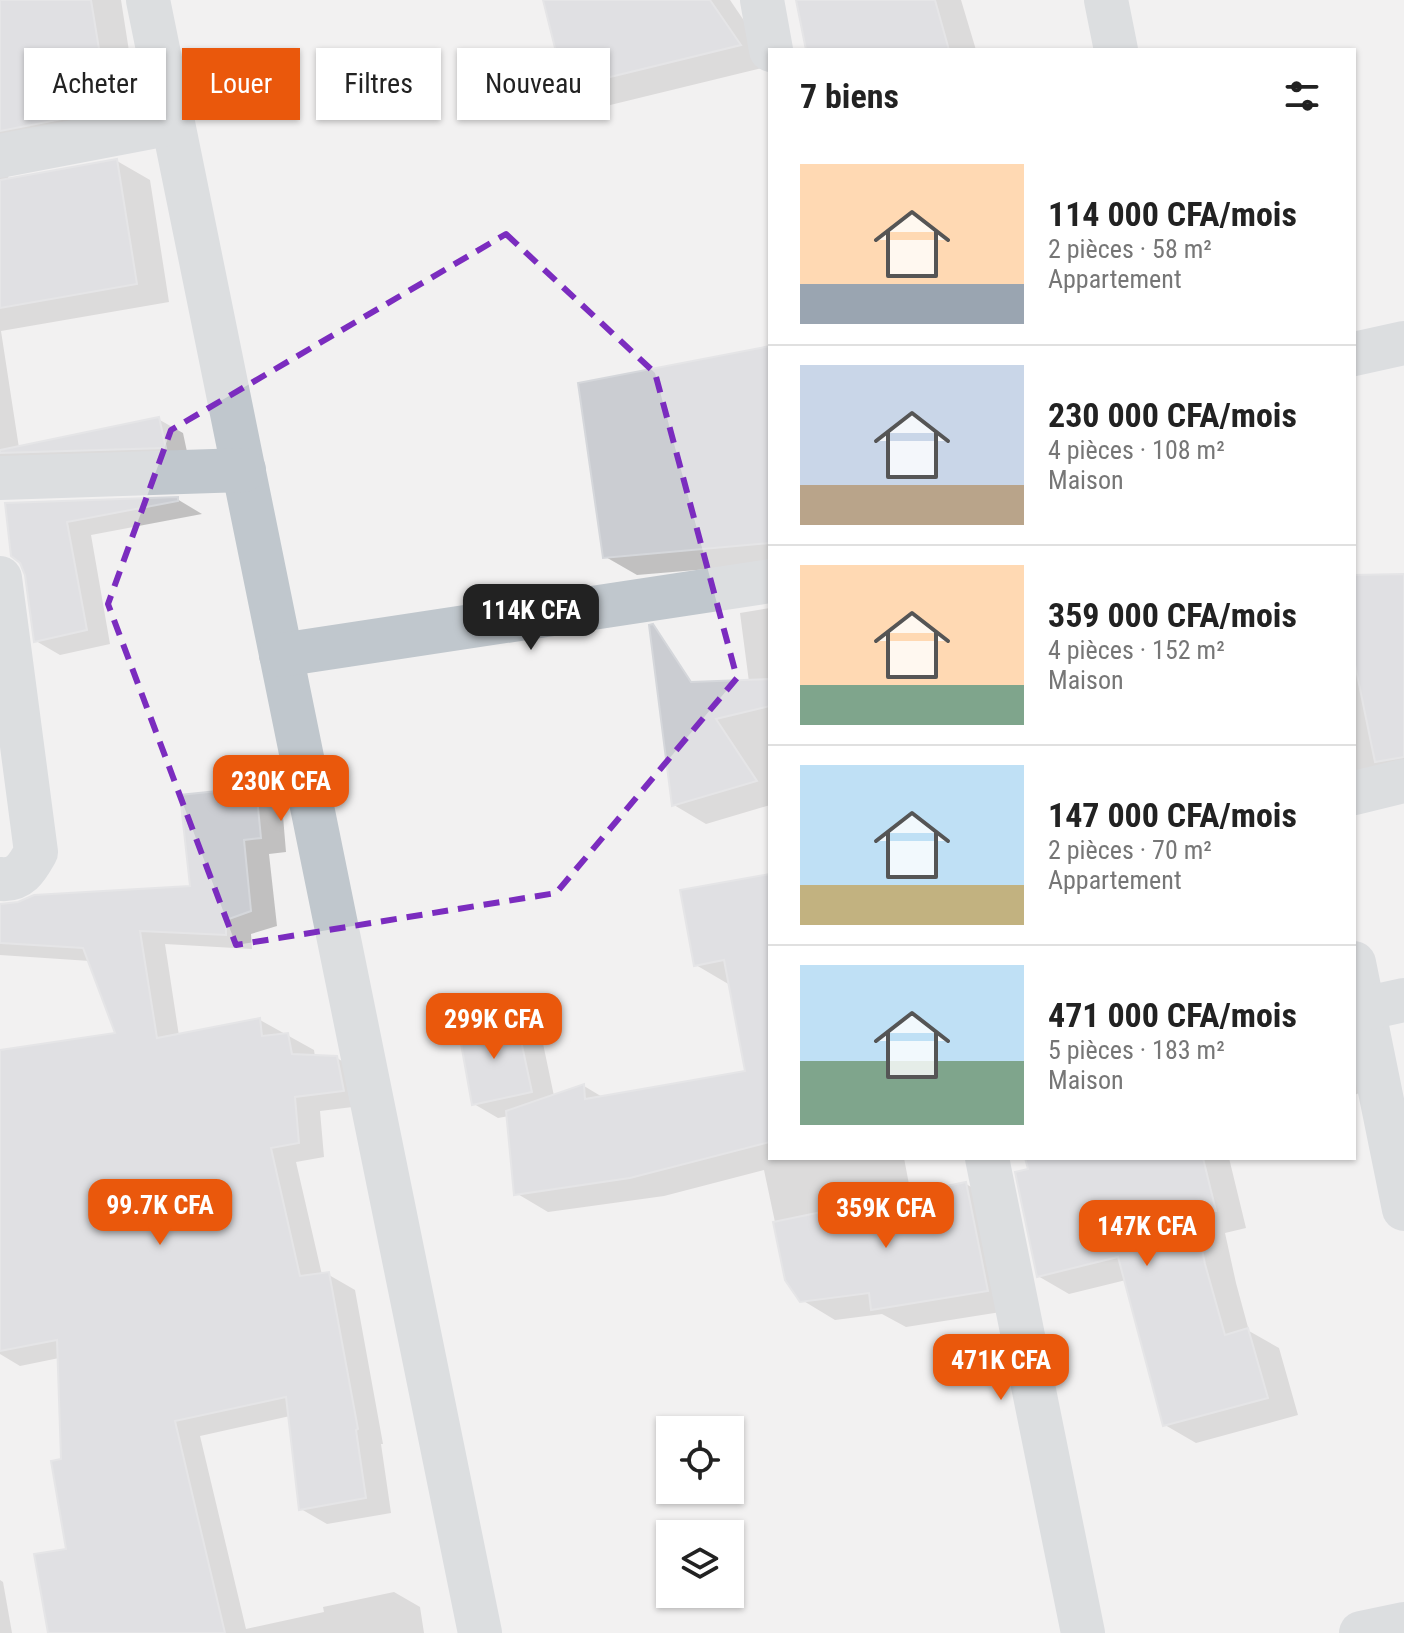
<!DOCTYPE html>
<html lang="fr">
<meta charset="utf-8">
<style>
:root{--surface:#fff;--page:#f6f6f6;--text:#222;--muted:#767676;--line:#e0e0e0;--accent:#ea580c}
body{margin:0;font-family:"Roboto Condensed",sans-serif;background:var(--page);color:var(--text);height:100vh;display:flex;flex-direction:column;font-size:30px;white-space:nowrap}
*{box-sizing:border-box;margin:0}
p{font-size:26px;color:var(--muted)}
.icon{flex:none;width:44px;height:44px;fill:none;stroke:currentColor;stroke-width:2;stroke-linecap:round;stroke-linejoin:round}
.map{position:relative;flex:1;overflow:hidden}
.panel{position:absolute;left:768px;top:48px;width:588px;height:1112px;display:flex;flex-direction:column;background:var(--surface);border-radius:0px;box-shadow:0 2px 6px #0004}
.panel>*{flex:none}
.guide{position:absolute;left:24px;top:48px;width:624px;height:72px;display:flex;gap:16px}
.buttons{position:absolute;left:656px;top:1416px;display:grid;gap:16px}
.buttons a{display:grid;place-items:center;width:88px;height:88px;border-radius:0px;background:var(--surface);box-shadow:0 2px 6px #0004;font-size:40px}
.price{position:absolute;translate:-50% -68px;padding:0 18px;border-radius:16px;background:var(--accent);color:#fff;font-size:26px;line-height:52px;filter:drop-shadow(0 2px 4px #0008)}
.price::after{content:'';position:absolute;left:50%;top:48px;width:24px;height:18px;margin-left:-12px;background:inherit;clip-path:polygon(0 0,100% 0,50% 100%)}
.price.selected{background:#222;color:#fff}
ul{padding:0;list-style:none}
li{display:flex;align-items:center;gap:24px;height:200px;padding:0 32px}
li+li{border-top:2px solid var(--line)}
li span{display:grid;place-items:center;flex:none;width:224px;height:160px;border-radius:0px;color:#555}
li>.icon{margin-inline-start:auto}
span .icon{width:96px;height:96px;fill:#fffc;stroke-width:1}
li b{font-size:34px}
h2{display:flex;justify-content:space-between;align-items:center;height:96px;padding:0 32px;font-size:34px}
.chip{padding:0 28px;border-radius:0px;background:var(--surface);box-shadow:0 2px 6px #0004;font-size:28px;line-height:72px}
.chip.selected{background:var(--accent);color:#fff}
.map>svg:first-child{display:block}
.shadow{fill:#0003}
.building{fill:#cbcdd2;stroke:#d5d7db;stroke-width:2}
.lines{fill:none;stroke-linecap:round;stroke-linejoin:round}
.minor{stroke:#c0c7cd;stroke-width:44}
.marked{fill:none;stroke:#7b2cbf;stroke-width:6;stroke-dasharray:16 10;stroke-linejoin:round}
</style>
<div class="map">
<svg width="1404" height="1633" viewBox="0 0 1404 1633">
<rect width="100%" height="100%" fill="#f2f1f1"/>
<!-- shadow -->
<g class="shadow">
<polygon points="0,0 121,0 141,128 9,166 8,182 117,161 150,180 169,302 1,331 19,448 158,419 183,433 189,461 0,457"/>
<polygon points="552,0 730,0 770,59 770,66 602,107 567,87"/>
<polygon points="798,0 961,0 976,50 808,50"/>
<polygon points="770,348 770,579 744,566 637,575 604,556"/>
<polygon points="177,499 202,514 91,535 110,644 60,655 36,641 27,574 7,505"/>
<polygon points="1404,576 1404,781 1354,792 1354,577"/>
<polygon points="770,608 770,805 706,824 674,805 659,685 749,682 740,613"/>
<polygon points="256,789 282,804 286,852 269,854 277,926 251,934 252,949 165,944 179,1036 260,1020 314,1050 315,1057 337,1058 363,1074 369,1105 320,1111 324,1157 296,1162 322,1275 329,1275 355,1290 383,1444 381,1444 391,1513 327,1524 301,1509 290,1416 200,1436 246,1629 324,1612 323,1607 394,1592 420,1607 424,1633 75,1633 63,1460 59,1358 20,1366 0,1354 0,1052 118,1034 90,961 0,955 0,904 192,888"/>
<polygon points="770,876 770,1158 904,1158 911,1195 966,1184 999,1203 1020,1309 906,1327 882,1314 835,1320 802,1300 787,1279 764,1170 664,1196 548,1212 516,1193 509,1116 498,1118 474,1104 516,1019 541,1034 554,1096 584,1086 604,1098 747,1072 730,985 696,965"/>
<polygon points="1354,994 1362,1092 1354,1095"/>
<polygon points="1027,1158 1229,1158 1246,1228 1225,1233 1236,1283 1249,1331 1279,1348 1298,1415 1196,1443 1165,1425 1126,1280 1069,1294 1038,1276"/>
<polygon points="0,1580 3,1582 12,1633 0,1633"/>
</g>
<!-- building -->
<g class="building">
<polygon points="0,0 91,0 109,110 0,131"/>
<polygon points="543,0 710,0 741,45 565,88"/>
<polygon points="796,0 935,0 949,50 806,50"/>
<polygon points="117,159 137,284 0,308 0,180"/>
<polygon points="770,346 770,543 603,558 578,383"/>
<polygon points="159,417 166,448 0,453 0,450"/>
<polygon points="178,497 178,501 67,522 87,630 34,642 25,575 20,563 11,556 5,503"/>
<polygon points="1404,574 1404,757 1375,762 1354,660 1354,575"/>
<polygon points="653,624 691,682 770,679 770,706 716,719 757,781 672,806 649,625"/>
<polygon points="256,787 261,838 244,840 251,911 226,920 226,935 140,931 157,1038 260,1018 262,1036 288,1033 292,1054 337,1056 344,1091 295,1097 299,1143 271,1148 300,1276 329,1272 358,1429 356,1430 366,1498 299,1510 286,1397 175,1421 225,1633 48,1633 34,1554 66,1549 51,1461 61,1459 57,1340 0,1351 0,1050 115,1033 83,948 0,943 0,904 18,902 34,895 190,886 180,795"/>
<polygon points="770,874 770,1142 630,1178 514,1195 506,1111 584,1084 585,1099 745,1071 724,960 694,966 680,890"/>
<polygon points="516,1017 532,1092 472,1105 458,1027"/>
<polygon points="1025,1158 1203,1158 1216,1211 1195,1215 1205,1264 1225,1335 1248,1328 1268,1398 1163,1426 1118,1257 1037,1277 1015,1172 1028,1169"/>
<polygon points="966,1182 988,1291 871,1310 869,1293 800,1302 785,1280 773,1222"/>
</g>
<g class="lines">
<!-- minor -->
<g class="minor">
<polyline points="148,0 480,1633"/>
<polyline points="762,0 771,50"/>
<polyline points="1106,0 1116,50"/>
<polyline points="0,156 173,123"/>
<polyline points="1354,354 1404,343"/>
<polyline points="0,478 244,470"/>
<path d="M 0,578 L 36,852 C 27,868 20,881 0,879"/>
<polyline points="281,655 770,581"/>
<polyline points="1354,793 1404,781"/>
<polyline points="1354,963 1404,1209"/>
<polyline points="1363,1009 1404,1000"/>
<polyline points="987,1158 1083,1633"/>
<polyline points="1361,1633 1404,1624"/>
</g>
</g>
<!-- marked area -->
<path d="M0 0H1404V1633H0ZM 506,234 L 655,373 L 737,678 L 556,893 L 236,945 L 108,604 L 171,430 Z" fill="#f2f1f1" fill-opacity=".55" fill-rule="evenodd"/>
<path class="marked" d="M 506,234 L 655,373 L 737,678 L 556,893 L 236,945 L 108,604 L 171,430 Z"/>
</svg>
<div class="buttons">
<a><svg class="icon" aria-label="locate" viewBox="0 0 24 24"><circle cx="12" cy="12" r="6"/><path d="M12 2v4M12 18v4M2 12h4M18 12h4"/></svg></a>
<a><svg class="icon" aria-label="layers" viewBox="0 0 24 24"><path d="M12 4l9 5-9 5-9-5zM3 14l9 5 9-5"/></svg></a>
</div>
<b class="price selected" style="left:531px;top:652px">114K CFA</b>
<b class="price" style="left:281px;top:823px">230K CFA</b>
<b class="price" style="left:494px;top:1061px">299K CFA</b>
<b class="price" style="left:160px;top:1247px">99.7K CFA</b>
<b class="price" style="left:886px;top:1250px">359K CFA</b>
<b class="price" style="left:1147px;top:1268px">147K CFA</b>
<b class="price" style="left:1001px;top:1402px">471K CFA</b>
<div class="guide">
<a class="chip">Acheter</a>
<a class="chip selected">Louer</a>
<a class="chip">Filtres</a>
<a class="chip">Nouveau</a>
</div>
<section class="panel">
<h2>7 biens<svg class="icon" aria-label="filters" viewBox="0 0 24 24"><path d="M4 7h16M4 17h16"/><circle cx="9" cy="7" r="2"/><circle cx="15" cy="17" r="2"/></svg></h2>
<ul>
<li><span style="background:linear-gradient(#ffd9b3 75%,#9aa5b1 0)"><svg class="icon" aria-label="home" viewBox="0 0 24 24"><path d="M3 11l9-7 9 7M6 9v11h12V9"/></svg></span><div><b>114 000 CFA/mois</b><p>2 pièces · 58 m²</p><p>Appartement</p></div></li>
<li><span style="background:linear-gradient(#c9d6e8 75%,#b9a48a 0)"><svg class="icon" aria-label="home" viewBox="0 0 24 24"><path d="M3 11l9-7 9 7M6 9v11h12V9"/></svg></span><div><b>230 000 CFA/mois</b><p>4 pièces · 108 m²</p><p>Maison</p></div></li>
<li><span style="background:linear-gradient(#ffd9b3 75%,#7fa58c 0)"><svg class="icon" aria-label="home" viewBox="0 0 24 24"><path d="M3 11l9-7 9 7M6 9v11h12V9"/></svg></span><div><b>359 000 CFA/mois</b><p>4 pièces · 152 m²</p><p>Maison</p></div></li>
<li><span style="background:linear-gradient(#bfe0f5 75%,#c2b280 0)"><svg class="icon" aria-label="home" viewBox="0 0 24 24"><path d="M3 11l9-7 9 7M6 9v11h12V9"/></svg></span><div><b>147 000 CFA/mois</b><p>2 pièces · 70 m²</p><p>Appartement</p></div></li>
<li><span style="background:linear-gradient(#bfe0f5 60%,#7fa58c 0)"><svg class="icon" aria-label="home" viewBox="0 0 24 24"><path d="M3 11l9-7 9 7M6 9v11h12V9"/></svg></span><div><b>471 000 CFA/mois</b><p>5 pièces · 183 m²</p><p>Maison</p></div></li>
</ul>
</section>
</div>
